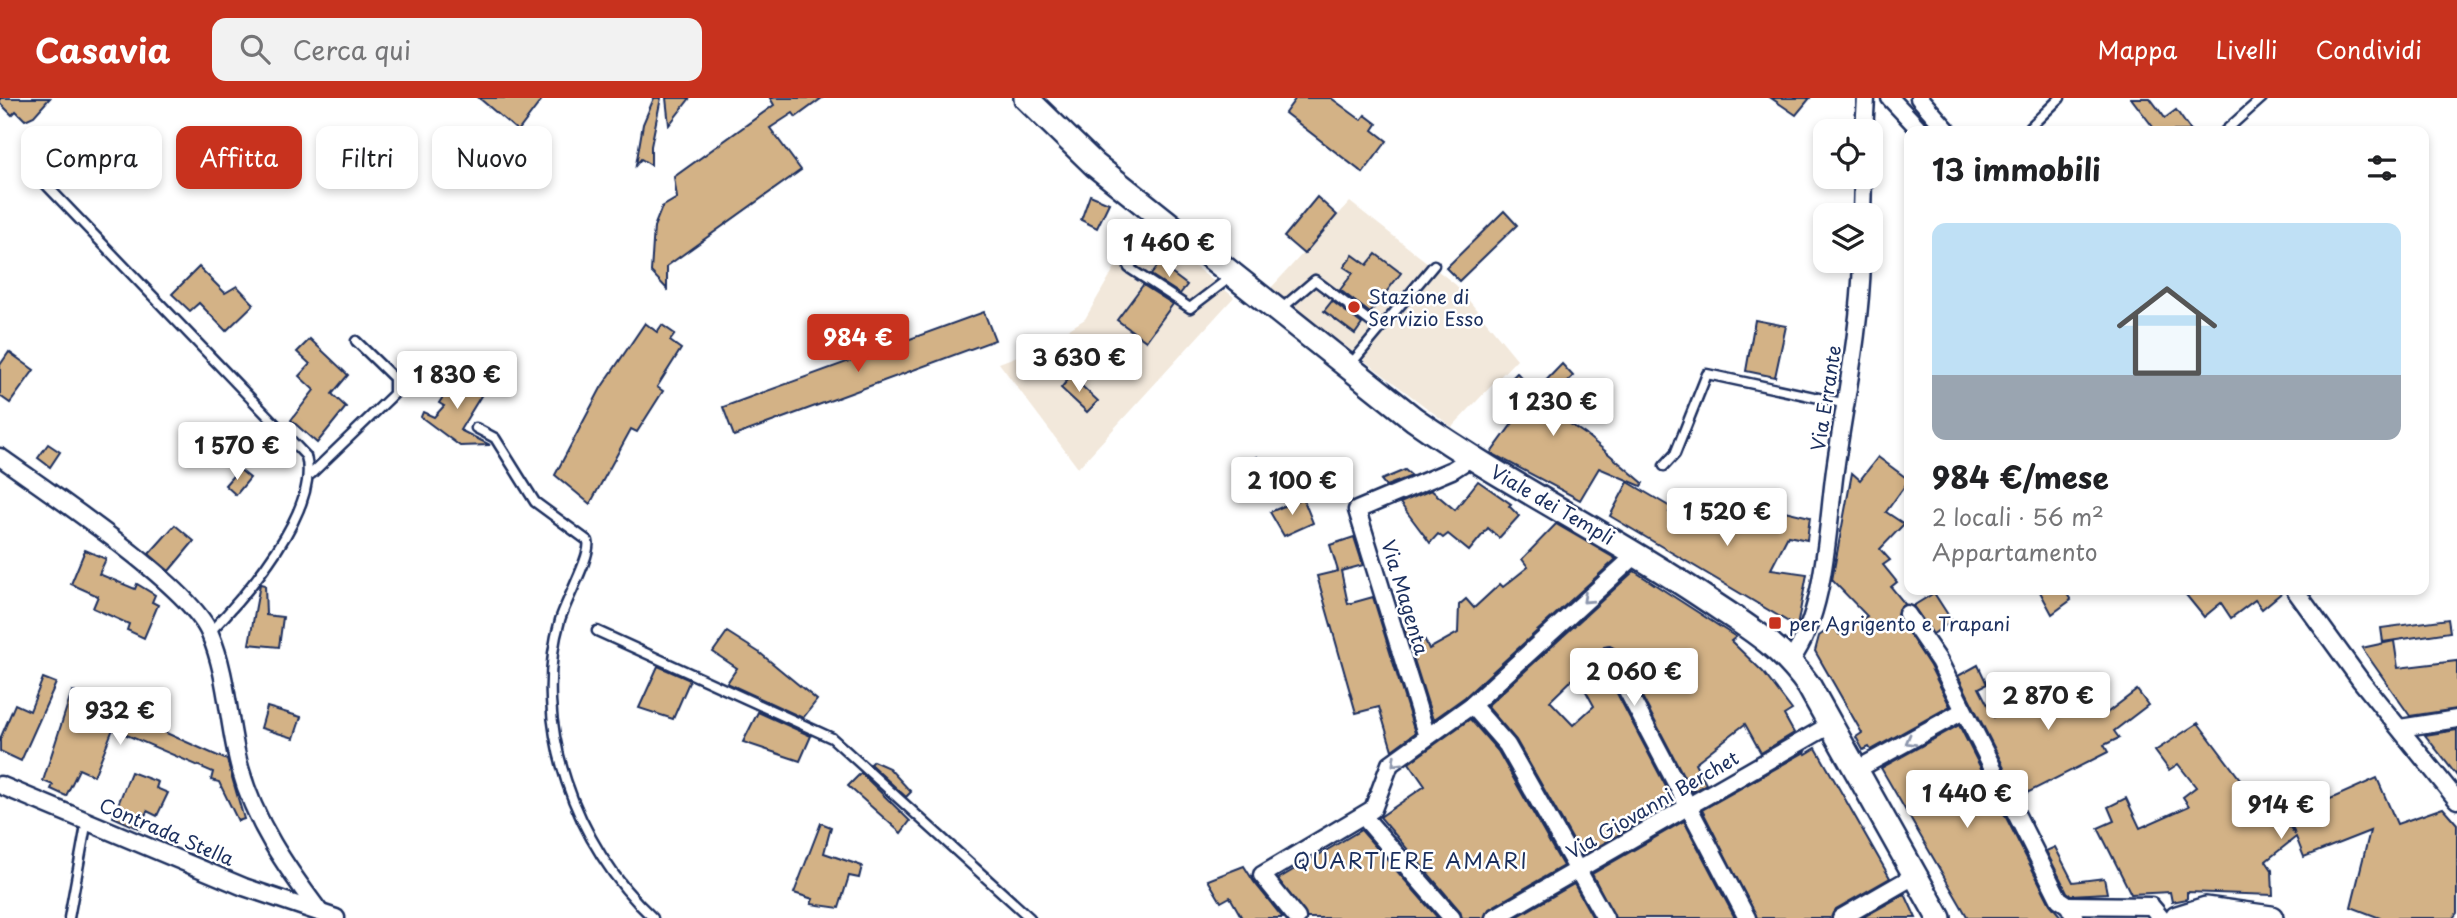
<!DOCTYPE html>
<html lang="it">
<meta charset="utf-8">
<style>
:root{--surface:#fff;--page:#f2f2f2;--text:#202124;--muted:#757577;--accent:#c8321e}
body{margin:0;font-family:"Playpen Sans",sans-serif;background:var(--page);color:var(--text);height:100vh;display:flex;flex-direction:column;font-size:26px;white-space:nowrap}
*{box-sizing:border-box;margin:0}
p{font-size:23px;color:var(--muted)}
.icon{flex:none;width:38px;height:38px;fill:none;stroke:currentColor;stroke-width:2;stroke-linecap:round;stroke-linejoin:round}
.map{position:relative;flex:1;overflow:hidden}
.sheet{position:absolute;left:1904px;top:28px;width:525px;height:469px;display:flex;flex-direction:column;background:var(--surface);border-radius:14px;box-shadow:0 4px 10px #0003}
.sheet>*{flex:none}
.banner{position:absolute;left:21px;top:28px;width:665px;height:63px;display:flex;gap:14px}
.tools{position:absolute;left:1813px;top:21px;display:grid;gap:14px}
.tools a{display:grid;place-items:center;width:70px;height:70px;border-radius:14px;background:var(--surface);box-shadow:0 4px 10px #0003;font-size:35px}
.price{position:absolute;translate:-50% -60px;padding:0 16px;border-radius:7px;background:#fff;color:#222;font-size:23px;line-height:46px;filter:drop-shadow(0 2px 4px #0008)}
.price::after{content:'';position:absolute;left:50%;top:42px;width:21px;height:16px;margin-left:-10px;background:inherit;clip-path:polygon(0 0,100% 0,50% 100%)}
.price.selected{background:var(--accent);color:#fff}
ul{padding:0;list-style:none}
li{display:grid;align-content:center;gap:14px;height:371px;padding:0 28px}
li span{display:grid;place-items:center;height:217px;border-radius:14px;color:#555}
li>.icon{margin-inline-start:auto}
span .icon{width:126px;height:126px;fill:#fffc;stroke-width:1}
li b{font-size:30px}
h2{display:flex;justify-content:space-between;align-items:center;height:84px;padding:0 28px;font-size:30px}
.chip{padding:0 24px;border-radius:14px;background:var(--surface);box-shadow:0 4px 10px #0003;font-size:24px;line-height:63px}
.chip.selected{background:var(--accent);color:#fff}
header{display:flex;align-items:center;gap:42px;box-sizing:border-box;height:98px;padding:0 35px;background:var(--accent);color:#fff}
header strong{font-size:33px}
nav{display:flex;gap:38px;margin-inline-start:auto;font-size:24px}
.search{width:490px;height:63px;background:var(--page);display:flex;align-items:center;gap:18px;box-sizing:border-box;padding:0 24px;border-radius:14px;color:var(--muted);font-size:26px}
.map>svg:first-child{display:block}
.built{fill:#f2e8db}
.building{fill:#d3b286;stroke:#1b2f5e;stroke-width:2;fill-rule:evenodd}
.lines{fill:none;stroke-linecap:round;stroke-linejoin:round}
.service-casing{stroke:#1b2f5e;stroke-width:13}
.minor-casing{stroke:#1b2f5e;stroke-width:21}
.secondary-casing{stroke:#1b2f5e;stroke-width:28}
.service{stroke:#fff;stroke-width:8}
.minor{stroke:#fff;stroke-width:16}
.secondary{stroke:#fff;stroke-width:23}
.oneway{stroke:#8d97ae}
.poi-dot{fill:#c8321e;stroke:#fff;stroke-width:2.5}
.labels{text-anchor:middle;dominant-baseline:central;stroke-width:5;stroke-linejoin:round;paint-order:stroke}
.poi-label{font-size:19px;fill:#1b2f5e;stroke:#fff;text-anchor:start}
.street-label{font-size:19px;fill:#1b2f5e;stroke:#fff}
.neighbourhood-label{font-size:21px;letter-spacing:2px;fill:#1b2f5e;stroke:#fff}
</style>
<header>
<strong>Casavia</strong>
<div class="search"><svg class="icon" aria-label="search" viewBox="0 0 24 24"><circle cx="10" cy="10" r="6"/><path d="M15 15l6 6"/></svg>Cerca qui</div>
<nav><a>Mappa</a><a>Livelli</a><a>Condividi</a></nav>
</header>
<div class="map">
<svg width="2457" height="820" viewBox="0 0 2457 820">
<rect width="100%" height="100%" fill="#fff"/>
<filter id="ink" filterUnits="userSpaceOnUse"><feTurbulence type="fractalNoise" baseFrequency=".0143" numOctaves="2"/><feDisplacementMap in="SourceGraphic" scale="14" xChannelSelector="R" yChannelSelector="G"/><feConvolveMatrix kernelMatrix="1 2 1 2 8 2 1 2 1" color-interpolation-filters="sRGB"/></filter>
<g filter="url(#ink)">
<!-- built -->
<g class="built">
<polygon points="1350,104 1456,187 1517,261 1452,329 1270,191"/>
<polygon points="1140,126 1234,199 1078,370 999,265 1041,249 1085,221"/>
</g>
<!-- building -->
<g class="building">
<polygon points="0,0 50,0 34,18 25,22 16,13 12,17 0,5"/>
<polygon points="479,0 543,0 518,33"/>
<polygon points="654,0 661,0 651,48 651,67 641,61 636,67 643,26"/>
<polygon points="666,0 690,0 669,27"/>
<polygon points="770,0 822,0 796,19 793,15 770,30 801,72 667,168 667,191 651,174 654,129 662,109 677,100 674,79 774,7"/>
<polygon points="1296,0 1331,0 1361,22 1365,17 1377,26 1373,32 1387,43 1363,75 1285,15"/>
<polygon points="1771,0 1810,0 1796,17"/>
<polygon points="2131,0 2150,0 2165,20 2176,12 2191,33 2148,33 2153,29"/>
<polygon points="1090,97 1109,105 1097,130 1081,122"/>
<polygon points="1317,99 1337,117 1304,156 1284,139"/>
<polygon points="1504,113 1517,127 1459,183 1446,170"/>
<polygon points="1376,156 1401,175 1370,215 1340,192 1353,175 1344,169 1353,157 1367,167"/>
<polygon points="1159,166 1187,187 1180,196 1151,177"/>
<polygon points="199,169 225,195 237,188 254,206 226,233 199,205 190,213 172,196"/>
<polygon points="1143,187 1173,206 1146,243 1117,222"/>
<polygon points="1332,203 1362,226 1355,236 1324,213"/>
<polygon points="984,214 995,242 734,338 723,309"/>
<polygon points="1755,222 1786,228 1775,279 1746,273"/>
<polygon points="645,225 657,234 662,227 675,236 670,243 681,251 657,289 663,293 637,334 631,331 590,406 555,377 601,290"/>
<polygon points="310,241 348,277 332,296 346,309 317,345 291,322 314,292 299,278 310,266 297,254"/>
<polygon points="9,254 34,272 10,305 0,298 0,267"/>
<polygon points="1562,266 1573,278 1565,286 1577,298 1557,317 1585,336 1643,385 1641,388 1599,370 1580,402 1491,355 1520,315 1499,294 1504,288 1517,275 1535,294"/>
<polygon points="459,274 477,285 473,291 482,296 460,332 490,347 460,348 421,319 423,314 434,319 444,308 439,305"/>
<polygon points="1071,278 1098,303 1087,314 1061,290"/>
<polygon points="48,346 60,354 50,369 38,360"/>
<polygon points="1257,359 1273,400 1272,400 1244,369"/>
<polygon points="1878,359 1909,382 1886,414 1904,426 1880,451 1890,462 1883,467 1897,484 1891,489 1905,506 1898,511 1897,517 1930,568 1950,608 1871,652 1869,649 1863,652 1856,639 1862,635 1815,553 1819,538 1834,527 1839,536 1867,518 1832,482 1852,375 1860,382"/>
<polygon points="239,371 250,380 236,397 225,387"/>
<polygon points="1405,372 1412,378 1386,388 1381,382"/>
<polygon points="1478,383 1511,406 1509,408 1519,418 1499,440 1488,430 1469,453 1448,436 1443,440 1438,436 1430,445 1400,405 1431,392 1455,412"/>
<polygon points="1628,384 1672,410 1669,414 1724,437 1733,421 1744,424 1751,405 1810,419 1807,442 1788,438 1771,471 1807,476 1797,529 1610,418"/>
<polygon points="1303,400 1313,425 1284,438 1270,414"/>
<polygon points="1556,426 1616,461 1465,599 1433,622 1404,530 1410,528 1415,546 1425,542 1429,551 1458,535 1459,507 1466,501 1474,510 1500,486 1503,489 1528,469 1522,461"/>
<polygon points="175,427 194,443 169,473 149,456"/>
<polygon points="1354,439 1363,467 1341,473 1348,506 1373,499 1415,635 1392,652 1379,609 1356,615 1317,478 1338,473 1330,447"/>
<polygon points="85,452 106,461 99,476 135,491 137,486 155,497 152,504 158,507 144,540 127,532 129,526 93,510 98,498 71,486"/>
<path d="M 1634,473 L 1736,539 L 1731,543 L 1763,574 L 1792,612 L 1784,617 L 1794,635 L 1761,655 L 1745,626 L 1695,665 L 1706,686 L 1692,694 L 1618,553 L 1610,548 L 1604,549 L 1599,557 L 1600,563 L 1674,704 L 1582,758 L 1516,642 L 1487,608 ZM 1577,577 L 1594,608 L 1573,627 L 1550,603 Z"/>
<polygon points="260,486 265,487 266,517 283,519 279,549 249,546"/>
<polygon points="2039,492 2064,492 2071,502 2052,516"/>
<polygon points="2182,492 2285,492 2262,511 2255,502 2231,520 2221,505 2204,519"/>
<polygon points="1934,495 1952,523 1933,536 1913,508"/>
<polygon points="2448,521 2450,534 2383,544 2381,530"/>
<polygon points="727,534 760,555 817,602 803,620 727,585 737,570 713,554"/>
<polygon points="2394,543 2398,570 2457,563 2457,611 2410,618 2362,550"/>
<polygon points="1978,567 1987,586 1979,590 1994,619 2035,596 2043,611 2083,589 2104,617 2137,592 2148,607 2114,633 2119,640 2104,647 2108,654 2019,699 1958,578"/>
<polygon points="658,568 690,582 673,621 639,610"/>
<polygon points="43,580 56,585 21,663 0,653 0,641 15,606 30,613"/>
<polygon points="72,593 227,662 244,721 238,723 219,684 211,682 213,674 113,631 94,678 79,671 66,698 51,691 53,687 43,683"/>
<polygon points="267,609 301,619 294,640 261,630"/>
<polygon points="758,614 811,638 800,663 743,644"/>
<polygon points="1470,621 1498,653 1563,768 1489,811 1484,820 1462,820 1460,813 1380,719 1425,688 1409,665"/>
<polygon points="2198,625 2270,721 2280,714 2295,737 2292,728 2301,714 2377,680 2397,726 2443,710 2457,726 2457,815 2453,820 2380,820 2351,809 2370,733 2304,759 2296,739 2266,763 2272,772 2273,797 2187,794 2187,801 2172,804 2170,794 2131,796 2098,730 2114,723 2108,709 2126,700 2140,730 2189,708 2183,699 2196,689 2178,666 2169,672 2155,653"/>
<polygon points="1959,627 2050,806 2062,820 1968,820 1881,670"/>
<polygon points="2457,632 2457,678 2425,637"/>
<polygon points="1816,650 1890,780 1836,811 1831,820 1757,820 1702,712 1805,654 1806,656"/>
<polygon points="873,663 889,670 911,694 906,699 870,666"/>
<polygon points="131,674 158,684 156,690 168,695 157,718 147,713 140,731 113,719"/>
<polygon points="861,675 910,723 901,735 848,688"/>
<polygon points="1684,723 1735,820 1615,820 1592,776"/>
<polygon points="821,725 831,729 824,755 862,768 859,780 849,778 839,810 811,806 813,801 794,795"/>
<polygon points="1361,732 1438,820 1307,820 1278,781"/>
<polygon points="2055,749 2073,784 2104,780 2107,795 2071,797 2067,794 2046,753"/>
<polygon points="1244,768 1254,784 1283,820 1242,820 1230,799 1221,804 1208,782"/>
<polygon points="1574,786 1593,820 1515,820"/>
<polygon points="1905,796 1916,820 1862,820"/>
</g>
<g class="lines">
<!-- service casing -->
<g class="service-casing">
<g id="service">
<polyline points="2026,33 2060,0"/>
<polyline points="2225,33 2262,0"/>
<path d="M 30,70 L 306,358 C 320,412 246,497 210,534"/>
<polyline points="1161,123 1129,170 1190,210 1232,178"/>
<polyline points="1281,211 1315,182 1380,231"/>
<polyline points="1350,267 1434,167"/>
<path d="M 476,330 L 495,340 L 535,404 L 588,443 C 592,457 565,504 560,522 C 530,626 576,749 653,820"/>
<polyline points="1664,368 1675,356 1707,276 1847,306"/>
<polyline points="311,376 394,296 394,280 356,243"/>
<polyline points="597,533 832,640 1030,820"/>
<polyline points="69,820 87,722"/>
</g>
</g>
<!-- minor casing -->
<g class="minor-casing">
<g id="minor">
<polyline points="1890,0 1921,33"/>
<polyline points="1919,0 1948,33"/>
<polyline points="1864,33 1866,0"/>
<polyline points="1862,117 1863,79"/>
<path d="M 0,359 C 47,393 191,488 210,536 C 228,578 228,627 240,670 C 255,725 286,769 319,813"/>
<polyline points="2295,492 2361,583 2457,702"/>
<polyline points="1907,516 1939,563 2059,801 2068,807 2075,820"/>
<polyline points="1609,558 1747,820"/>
<path d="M 1791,562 C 1827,513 1827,425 1836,365 C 1846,297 1860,232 1862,163"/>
<polyline points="1472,607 1507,647 1605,820"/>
<polyline points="2400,630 2457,621"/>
<polyline points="1427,639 1357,412 1452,372 1472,359"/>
<polyline points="1856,672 1963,613"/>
<polyline points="0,687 244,789 336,820"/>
<polyline points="1363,718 1452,820"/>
<polyline points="2068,807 2151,808 2161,820"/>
<polyline points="1297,820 1262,777 1373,711 1390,666 1472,607 1638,455"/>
<polyline points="1494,820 1830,627"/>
<polyline points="1841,820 1914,778"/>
</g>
</g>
<!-- secondary casing -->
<g class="secondary-casing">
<g id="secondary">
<path d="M 1026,0 L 1095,67 L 1414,321 C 1505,385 1607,435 1700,497 C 1743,526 1779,545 1809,588 L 1939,820"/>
<polyline points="2177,820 2206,811 2271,820"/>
</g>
</g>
<!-- service -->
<use href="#service" class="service"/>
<!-- minor -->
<use href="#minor" class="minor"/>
<!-- secondary -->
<use href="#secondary" class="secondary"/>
</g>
<!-- one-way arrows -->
<defs><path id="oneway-chevron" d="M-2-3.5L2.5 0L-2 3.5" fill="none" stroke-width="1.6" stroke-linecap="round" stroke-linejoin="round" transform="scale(1.75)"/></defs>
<g class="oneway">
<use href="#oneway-chevron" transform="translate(1587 501) rotate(137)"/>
<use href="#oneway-chevron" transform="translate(1910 643) rotate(151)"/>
<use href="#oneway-chevron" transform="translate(1396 664) rotate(136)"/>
</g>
</g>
<!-- markers -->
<g class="poi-dot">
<circle cx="1354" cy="209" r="7"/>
<rect x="1768" y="518" width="14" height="14" rx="3.5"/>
</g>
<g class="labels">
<!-- poi labels -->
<g class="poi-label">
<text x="1368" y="198">Stazione di<tspan x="1368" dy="22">Servizio Esso</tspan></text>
<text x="1789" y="525">per Agrigento e Trapani</text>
</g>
<!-- street labels -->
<g class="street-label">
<text transform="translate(1825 300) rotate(-81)">Via Errante</text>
<text transform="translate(1553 406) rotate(30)">Viale dei Templi</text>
<text transform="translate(1406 499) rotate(73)">Via Magenta</text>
<text transform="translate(1652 706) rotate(-30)">Via Giovanni Berchet</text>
<text transform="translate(167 733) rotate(23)">Contrada Stella</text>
</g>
<!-- neighbourhood labels -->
<g class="neighbourhood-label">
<text x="1411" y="762">QUARTIERE AMARI</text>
</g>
</g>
</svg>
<div class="tools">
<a><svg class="icon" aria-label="locate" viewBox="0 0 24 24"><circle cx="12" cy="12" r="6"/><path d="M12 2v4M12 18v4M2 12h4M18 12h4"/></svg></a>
<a><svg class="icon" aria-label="layers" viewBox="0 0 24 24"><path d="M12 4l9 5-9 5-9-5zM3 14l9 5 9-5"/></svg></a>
</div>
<b class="price" style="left:1169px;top:181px">1 460 €</b>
<b class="price selected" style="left:858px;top:276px">984 €</b>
<b class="price" style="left:1079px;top:296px">3 630 €</b>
<b class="price" style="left:457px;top:313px">1 830 €</b>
<b class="price" style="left:1553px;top:340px">1 230 €</b>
<b class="price" style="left:237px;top:384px">1 570 €</b>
<b class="price" style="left:1292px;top:419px">2 100 €</b>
<b class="price" style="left:1727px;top:450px">1 520 €</b>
<b class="price" style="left:1634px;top:610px">2 060 €</b>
<b class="price" style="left:2048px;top:634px">2 870 €</b>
<b class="price" style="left:120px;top:649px">932 €</b>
<b class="price" style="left:1967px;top:732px">1 440 €</b>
<b class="price" style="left:2281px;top:743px">914 €</b>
<div class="banner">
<a class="chip">Compra</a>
<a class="chip selected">Affitta</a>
<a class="chip">Filtri</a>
<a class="chip">Nuovo</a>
</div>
<section class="sheet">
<h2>13 immobili<svg class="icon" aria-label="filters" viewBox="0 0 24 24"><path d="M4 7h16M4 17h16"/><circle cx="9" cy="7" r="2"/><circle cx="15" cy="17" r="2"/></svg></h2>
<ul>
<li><span style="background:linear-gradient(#bfe0f5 70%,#9aa5b1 0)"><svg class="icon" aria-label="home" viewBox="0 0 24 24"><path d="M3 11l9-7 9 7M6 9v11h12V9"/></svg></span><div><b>984 €/mese</b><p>2 locali · 56 m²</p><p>Appartamento</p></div></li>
</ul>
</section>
</div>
